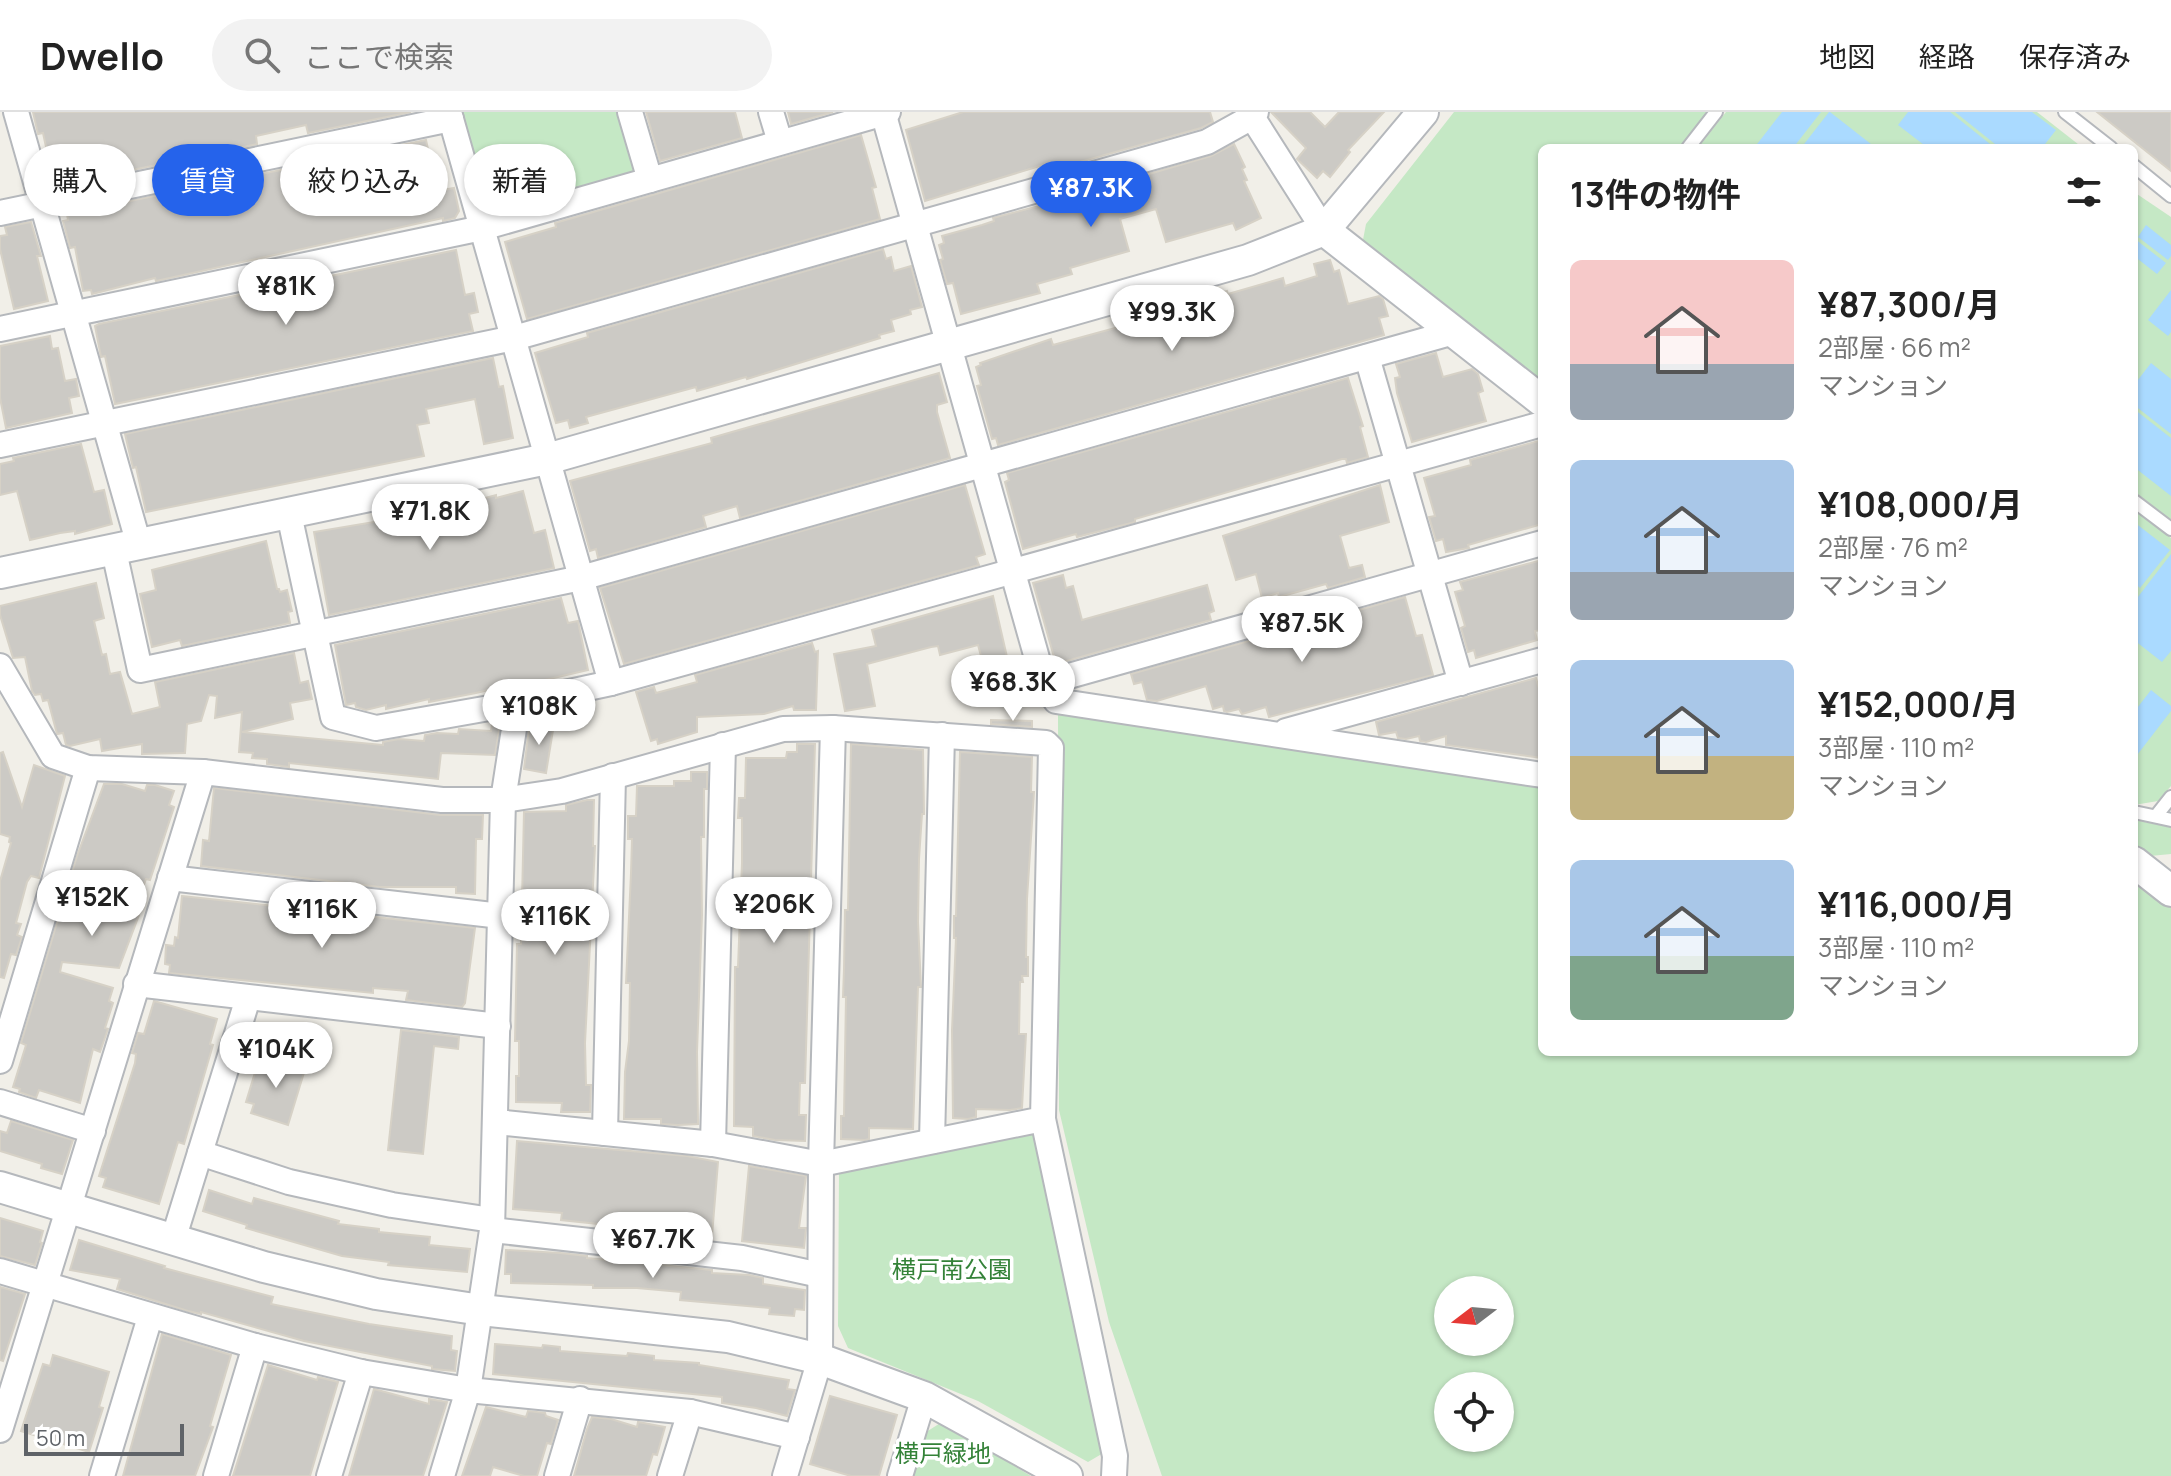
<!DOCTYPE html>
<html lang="ja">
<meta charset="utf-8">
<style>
:root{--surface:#fff;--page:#f2f2f2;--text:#222;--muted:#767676;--line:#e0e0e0;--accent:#2563eb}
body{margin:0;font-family:Manrope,"Noto Sans JP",sans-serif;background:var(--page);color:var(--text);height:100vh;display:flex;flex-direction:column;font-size:30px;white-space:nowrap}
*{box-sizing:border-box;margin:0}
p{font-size:26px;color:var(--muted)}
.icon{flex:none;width:44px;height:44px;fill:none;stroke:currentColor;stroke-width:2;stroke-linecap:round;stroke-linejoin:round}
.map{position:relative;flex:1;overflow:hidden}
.details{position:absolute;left:1538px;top:32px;width:600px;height:912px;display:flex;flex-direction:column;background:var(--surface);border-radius:12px;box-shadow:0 2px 6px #0004}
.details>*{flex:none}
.guide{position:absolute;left:24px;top:32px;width:760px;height:72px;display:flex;gap:16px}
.needle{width:52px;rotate:254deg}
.tools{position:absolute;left:1434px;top:1164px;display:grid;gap:16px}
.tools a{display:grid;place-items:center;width:80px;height:80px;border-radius:50%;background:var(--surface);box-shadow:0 2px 6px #0004;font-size:40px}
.scale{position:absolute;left:24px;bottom:20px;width:160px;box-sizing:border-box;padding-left:8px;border:4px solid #5f6368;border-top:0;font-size:22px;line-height:28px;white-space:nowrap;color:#5f6368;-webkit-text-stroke:6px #fff;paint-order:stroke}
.price{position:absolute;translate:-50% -68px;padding:0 18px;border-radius:28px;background:#fff;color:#222;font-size:26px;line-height:52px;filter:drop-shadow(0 2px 4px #0008)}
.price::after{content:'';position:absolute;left:50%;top:48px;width:24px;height:18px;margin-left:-12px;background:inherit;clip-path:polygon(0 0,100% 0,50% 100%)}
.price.active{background:var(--accent);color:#fff}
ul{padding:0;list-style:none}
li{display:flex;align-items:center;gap:24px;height:200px;padding:0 32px}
li span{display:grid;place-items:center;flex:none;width:224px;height:160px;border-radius:12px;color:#555}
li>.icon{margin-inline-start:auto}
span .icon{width:96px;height:96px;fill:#fffc;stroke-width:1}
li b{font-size:34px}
h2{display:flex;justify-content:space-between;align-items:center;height:96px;padding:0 32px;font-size:34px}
.pill{padding:0 28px;border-radius:36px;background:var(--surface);box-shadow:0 2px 6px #0004;font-size:28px;line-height:72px}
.pill.active{background:var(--accent);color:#fff}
header{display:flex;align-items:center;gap:48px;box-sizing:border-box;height:112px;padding:0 40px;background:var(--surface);border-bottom:2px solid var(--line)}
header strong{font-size:38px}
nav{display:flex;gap:44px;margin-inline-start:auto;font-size:28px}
.search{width:560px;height:72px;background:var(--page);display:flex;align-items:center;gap:20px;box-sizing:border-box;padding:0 28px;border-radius:44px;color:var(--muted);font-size:30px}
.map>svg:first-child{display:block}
.green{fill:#c5e8c5;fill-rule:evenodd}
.water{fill:#aadaff}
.building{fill:#cccac5;stroke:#d6d1c6;stroke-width:2}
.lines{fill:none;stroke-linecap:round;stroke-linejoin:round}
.service-casing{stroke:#b5b8bc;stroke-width:16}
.minor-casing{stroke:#b5b8bc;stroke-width:28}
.tertiary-casing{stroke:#b5b8bc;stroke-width:34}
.service{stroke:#fff;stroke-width:12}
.minor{stroke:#fff;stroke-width:24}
.tertiary{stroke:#fff;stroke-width:30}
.labels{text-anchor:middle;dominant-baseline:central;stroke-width:7;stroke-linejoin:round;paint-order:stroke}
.park-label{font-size:24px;fill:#348238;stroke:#fff}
</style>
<header>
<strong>Dwello</strong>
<div class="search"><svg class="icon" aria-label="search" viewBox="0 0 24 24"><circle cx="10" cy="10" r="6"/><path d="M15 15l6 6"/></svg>ここで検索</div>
<nav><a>地図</a><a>経路</a><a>保存済み</a></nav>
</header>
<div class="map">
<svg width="2171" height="1364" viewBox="0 0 2171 1364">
<rect width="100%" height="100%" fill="#f1efe8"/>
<!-- green -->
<g class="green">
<polygon points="462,0 626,0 636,64 505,100 489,92"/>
<polygon points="1454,0 1708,0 1680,36 1542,36 1542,211 1538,220 1542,273 1362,133 1366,112"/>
<polygon points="1726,0 2037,0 2083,36 1701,36 1701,32"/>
<polygon points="2134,80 2171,105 2171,408 2134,379"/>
<polygon points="2134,397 2171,426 2171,674 2158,689 2134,693"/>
<path d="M 1058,603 L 1338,639 L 1542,670 L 1542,940 L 2134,940 L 2134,758 L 2171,787 L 2171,1364 L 1162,1364 L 1109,1210 L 1059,998 ZM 1448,1178 L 1500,1178 L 1500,1230 L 1448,1230 ZM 1448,1274 L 1500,1274 L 1500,1326 L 1448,1326 Z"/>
<polygon points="2134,708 2171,715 2171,742 2150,744 2134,732"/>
<polygon points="1038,1016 1105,1340 1088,1350 978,1289 848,1236 838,1214 839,1061"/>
<polygon points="942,1310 1031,1364 910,1364 923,1322"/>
</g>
<!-- water -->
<g class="water">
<polygon points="1782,0 1821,0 1793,36 1754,36"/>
<polygon points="1829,0 1830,0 1876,36 1801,36"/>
<polygon points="1908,0 1950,0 1995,36 1928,36 1898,13"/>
<polygon points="1955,0 2032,0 2056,18 2042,36 2000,36"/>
<polygon points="2146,113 2171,133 2171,144 2168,148 2138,125"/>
<polygon points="2135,127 2166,151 2157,162 2134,144"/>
<polygon points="2171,178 2171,220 2168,224 2148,208"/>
<polygon points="2151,251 2171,267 2171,322 2134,293 2134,273"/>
<polygon points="2134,297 2171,326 2171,384 2134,355"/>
<polygon points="2134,410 2170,438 2140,476 2134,471"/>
<polygon points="2171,442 2171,539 2162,550 2134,528 2134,490"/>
<polygon points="2151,578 2171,594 2171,599 2134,647 2134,600"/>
</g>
<!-- building -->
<g class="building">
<polygon points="33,0 411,0 308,21 306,13 256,24 257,32 60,73 54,72 43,21 38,22"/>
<polygon points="646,0 735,0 742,26 660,49"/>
<polygon points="788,0 833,0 791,12"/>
<polygon points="963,0 1210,0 1213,10 1201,16 1055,57 1053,50 925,89 906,18"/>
<polygon points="1271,0 1310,0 1325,15 1339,0 1384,0 1348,38 1350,40 1330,65 1323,59 1317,66 1297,47 1306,36"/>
<polygon points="2097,0 2171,0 2171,59"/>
<polygon points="861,23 876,75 872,76 880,107 527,207 505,130 556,115 555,111"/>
<polygon points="426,28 437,79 454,76 459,99 455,106 443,109 443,106 156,169 155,166 92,182 91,178 83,179 75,135 70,136 63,109 68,108 67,102"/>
<polygon points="1234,32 1245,55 1242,57 1247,68 1244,69 1261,106 1236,118 1233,111 1166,130 1156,97 1120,107 1129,139 1070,156 1072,162 1037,172 1040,181 961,202 953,171 947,172 940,148 943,147 939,133 944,131 942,124 982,113 994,109 993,106 1135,69 1135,66 1211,44"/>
<polygon points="31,110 41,144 37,144 48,189 14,197 0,137 0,124 7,123 5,115"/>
<polygon points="883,137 886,147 891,145 894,159 911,154 922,195 910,198 911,202 891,208 894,219 879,223 880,226 747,267 746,265 697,279 696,275 586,305 588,311 570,316 568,308 556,311 535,241 588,225 587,221"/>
<polygon points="456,138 465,183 474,181 478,200 469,202 473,219 115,292 105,244 101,245 95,214 99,212"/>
<polygon points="1330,148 1334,160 1339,158 1348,192 1379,184 1383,187 1388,204 1379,206 1384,223 998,333 996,326 992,327 977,274 981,273 976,255 981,253 980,251 1051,227 1053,233 1159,204 1158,199 1227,179 1228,182 1283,166 1285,174 1317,164 1314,152"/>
<polygon points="50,224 52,237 58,236 65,269 76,267 79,284 69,286 72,301 6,316 0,286 0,234"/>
<polygon points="1436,241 1443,265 1472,257 1478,262 1483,279 1478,281 1486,309 1412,330 1397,281 1395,266 1400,265 1396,252"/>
<polygon points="493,246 499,275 503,274 513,326 484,332 475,287 426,297 429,311 417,313 424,344 146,400 136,355 133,356 125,322"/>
<polygon points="939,261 947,290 937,293 937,300 950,346 740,406 737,394 703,404 706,415 598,446 596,437 590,439 570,369 712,331 711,326"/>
<polygon points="1348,266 1363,314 1360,315 1368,345 1347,351 1346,347 1342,347 1135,407 1135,410 1077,425 1076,422 1023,437 1005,370 1009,368 1007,361"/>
<polygon points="1542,328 1542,412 1468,433 1469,436 1446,440 1443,427 1436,429 1429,405 1435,404 1424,366 1471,353 1470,348"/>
<polygon points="81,332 94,380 104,378 112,412 75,422 75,419 60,421 30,428 17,379 0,383 0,352 14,349 13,346"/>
<polygon points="965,373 985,442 976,445 979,453 624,552 600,476"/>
<polygon points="1380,373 1389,410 1340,424 1349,456 1362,453 1365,465 1328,476 1326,472 1279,485 1278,481 1262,486 1256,462 1236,468 1223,424"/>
<polygon points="523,379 534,421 545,418 554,456 329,503 314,420 392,407 392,404 432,393 433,395 447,392 448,396 496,383 496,386"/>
<polygon points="266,429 277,477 279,477 280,480 287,478 292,499 288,500 290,511 182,534 180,528 152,535 140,482 156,478 152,458"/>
<polygon points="1542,448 1542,518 1535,519 1537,528 1476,546 1474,538 1468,540 1461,516 1465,514 1455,480 1463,478 1460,470"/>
<polygon points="1063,463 1066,476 1073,474 1082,508 1207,473 1214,499 1209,501 1211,508 1056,552 1033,471"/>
<polygon points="96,471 104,506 94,509 102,543 106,542 110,562 120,560 132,602 160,595 155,570 294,541 300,571 308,569 312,587 290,591 293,607 242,620 383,633 383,630 399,627 424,629 425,623 437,621 458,622 459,617 491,619 492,611 500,612 495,643 441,641 438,667 289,651 289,655 267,652 267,647 252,646 253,641 239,640 242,600 215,606 217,584 209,583 201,609 187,612 185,641 142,642 142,632 102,639 100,627 70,634 66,633 63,621 57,622 48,588 43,589 41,582 35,583 32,579 25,545 13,546 0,503 0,494"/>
<polygon points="993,484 1013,571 990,577 978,533 940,543 938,534 931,535 867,552 875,594 845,599 834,542 876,534 872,518"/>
<polygon points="1405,485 1416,524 1422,523 1433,563 1269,605 1266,595 1242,602 1239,597 1227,600 1224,599 1223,594 1213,597 1206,574 1157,589 1147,588 1142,570 1134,572 1131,562"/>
<polygon points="561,486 568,511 578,509 588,558 515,575 514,572 476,581 429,590 429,587 386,597 386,593 366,598 356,595 355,591 346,593 335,533"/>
<polygon points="812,531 815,540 818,539 816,598 794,598 793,594 764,602 697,605 697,620 658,632 657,627 651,629 636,580 654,575 656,581 697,570 695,563"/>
<polygon points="1536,566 1542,587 1542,646 1446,633 1446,624 1426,630 1420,629 1419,624 1406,627 1398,626 1396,620 1379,623 1376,610"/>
<polygon points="991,608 1032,609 1032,615 991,612"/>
<polygon points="534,609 554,612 546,661 524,657 529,616 533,617"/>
<polygon points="797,632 815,632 805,971 800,971 799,1003 806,1003 805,1029 775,1028 753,1024 753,1015 734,1014 735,855 738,855 742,751 742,706 738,706 739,686 745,686 746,646 786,646 787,640 797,640"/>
<polygon points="851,632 923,638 924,702 922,702 919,747 918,810 921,875 918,875 913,1017 869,1016 869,1027 865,1028 841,1027 841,1004 844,1004 846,885 843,885 844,857 845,798 848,798"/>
<polygon points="3,640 22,695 34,653 65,664 39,766 31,764 27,770 16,811 21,812 17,823 22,825 16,843 11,842 4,866 0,865 0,769 11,731 9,730 10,725 0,722 0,641"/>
<polygon points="960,640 1032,645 1031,680 1034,680 1027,787 1026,845 1028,845 1028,864 1022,864 1023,870 1020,870 1019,922 1026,922 1022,996 1010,998 976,997 976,1005 968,1007 953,1006 952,918 956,826 954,826 954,804 956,804"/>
<polygon points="691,660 707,660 707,677 704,677 704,725 701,725 702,803 697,940 698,1012 678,1013 661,1012 661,1007 624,1007 625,960 629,929 630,871 626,871 631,761 632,727 628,727 628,704 636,704 637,674 674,674 674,669 691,669"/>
<polygon points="104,672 122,672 145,679 147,673 155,673 174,679 169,693 174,695 150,768 146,767 134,801 139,803 119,856 62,850 60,860 113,876 109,889 113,891 105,916 108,917 100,940 93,937 80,991 39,978 36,986 19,980 20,977 13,975 26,933 21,931 77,744"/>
<polygon points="214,676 440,703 483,703 482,727 476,727 475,782 456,781 456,775 380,775 201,754 203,728 209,729"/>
<polygon points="587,688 594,688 593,734 595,734 585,931 586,973 591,973 590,1000 561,1000 562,991 516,990 516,964 519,964 519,929 515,929 517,832 521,832 524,700 566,699 566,693"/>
<polygon points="182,784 475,816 465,891 462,895 406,888 408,879 373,876 373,881 169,861 170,853 165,852 166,833 174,834 175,825 178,826"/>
<polygon points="154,889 217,907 210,932 213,933 184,1032 178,1030 159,1092 103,1075 106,1066 99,1064 135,951 136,942 132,941 138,921 144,922"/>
<polygon points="401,918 459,925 458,937 434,934 423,1042 388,1038"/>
<polygon points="272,944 306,954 288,1013 251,1001 254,992 246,990 257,954 268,957"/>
<polygon points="11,1009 73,1028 62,1062 41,1056 42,1052 0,1039 0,1019 7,1021"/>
<polygon points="517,1029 687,1044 718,1050 712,1124 561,1108 562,1101 513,1097"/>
<polygon points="749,1054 806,1064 799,1116 806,1116 804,1136 742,1129"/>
<polygon points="209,1078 252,1092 254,1086 339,1109 338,1112 379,1117 379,1120 430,1125 429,1133 470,1137 467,1160 388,1153 389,1150 342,1144 246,1116 247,1113 203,1099"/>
<polygon points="0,1106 43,1119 40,1130 42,1131 35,1153 0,1144"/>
<polygon points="79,1128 165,1154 164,1156 273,1185 271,1192 369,1212 452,1224 451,1238 457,1239 455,1259 432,1257 432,1254 304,1229 201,1200 201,1202 188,1199 117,1177 120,1167 70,1158"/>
<polygon points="506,1138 560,1141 587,1144 587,1146 712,1158 712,1161 749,1163 763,1166 763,1172 805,1178 804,1198 795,1197 794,1204 769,1202 770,1196 680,1188 681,1180 637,1176 593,1176 593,1173 511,1171 511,1162 505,1162"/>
<polygon points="0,1175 25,1182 3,1249 0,1248"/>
<polygon points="162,1222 231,1243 210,1314 213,1315 195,1364 123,1364"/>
<polygon points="495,1232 542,1236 543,1233 560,1235 560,1239 627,1244 628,1241 654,1244 654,1248 699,1251 699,1253 789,1268 787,1277 795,1278 787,1304 756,1296 722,1291 722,1285 493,1262"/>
<polygon points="53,1243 109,1260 99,1295 103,1296 89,1340 21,1319 43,1252 50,1254"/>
<polygon points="268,1253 317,1268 318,1265 338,1270 310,1364 233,1364"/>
<polygon points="374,1277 429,1292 429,1287 447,1290 423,1364 349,1364"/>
<polygon points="830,1284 897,1303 879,1364 851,1364 810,1352"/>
<polygon points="486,1295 526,1305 528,1299 545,1301 546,1304 558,1308 551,1332 547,1331 537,1364 524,1364 493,1355 490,1364 462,1364"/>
<polygon points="592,1305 611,1307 637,1315 638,1310 665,1315 657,1343 653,1342 646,1364 574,1364 587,1317"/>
</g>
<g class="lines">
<!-- service casing -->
<g class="service-casing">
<g id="service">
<polyline points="2065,0 2111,36"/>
<polyline points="1688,36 1716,0"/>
<polyline points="2134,54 2171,84"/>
<polyline points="2134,389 2171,417"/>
<polyline points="2134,700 2171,708"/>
<polyline points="2156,704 2171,685"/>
</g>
</g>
<!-- minor casing -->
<g class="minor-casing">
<g id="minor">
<polyline points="16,0 139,433"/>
<polyline points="449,0 611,571"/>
<polyline points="630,0 650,68"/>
<polyline points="771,0 780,30"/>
<polyline points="883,0 1044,571 1056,589 1542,663"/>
<polyline points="1249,0 1324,118"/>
<polyline points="0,101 451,7"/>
<polyline points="0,217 482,116 888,0"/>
<polyline points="1367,245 1461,571"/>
<polyline points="0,333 514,226 1207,30 1252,5 1256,0"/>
<polyline points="289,402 333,605 376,616 518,591 611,571 1542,312"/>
<polyline points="114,439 140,558 581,466 1454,220"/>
<polyline points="0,554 53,644 88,656 203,660 442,688 503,688 562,679 783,617 833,616 1046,631 1051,636 1043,1007 821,1052 713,1032 496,1010"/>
<polyline points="1044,571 1542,431"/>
<polyline points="1286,619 1542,548"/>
<polyline points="170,766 501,804"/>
<polyline points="136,872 498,914"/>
<polyline points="0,949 88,656"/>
<polyline points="0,990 93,1019"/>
<polyline points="1043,1007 1115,1344 1114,1364"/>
<polyline points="605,1021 613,664"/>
<polyline points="932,1029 942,623"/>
<polyline points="713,1032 723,633"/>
<polyline points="200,1041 289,1070 392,1093 492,1108"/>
<polyline points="492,1118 742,1146 820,1163"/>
<polyline points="173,1128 248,886"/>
<polyline points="0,1159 255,1234 361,1260 468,1278 690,1300 797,1325"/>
<polyline points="0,1318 203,660"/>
<polyline points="102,1364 150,1205"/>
<polyline points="216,1364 255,1234"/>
<polyline points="329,1364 361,1260"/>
<polyline points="442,1364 468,1278 492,1118 503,688 518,591"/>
<polyline points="557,1364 580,1287"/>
<polyline points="670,1364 690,1300"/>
<polyline points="785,1364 820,1247 821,1052 833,616"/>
<polyline points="900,1364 924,1285"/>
</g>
</g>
<!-- tertiary casing -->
<g class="tertiary-casing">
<g id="tertiary">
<polyline points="1324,118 1542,289"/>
<polyline points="0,461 547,347 1248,148 1324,118 1423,0"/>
<polyline points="2134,750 2171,779"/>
<polyline points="0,1075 264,1155 376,1182 481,1198 728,1225 820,1247 924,1285 1067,1364"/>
</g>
</g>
<!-- service -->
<use href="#service" class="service"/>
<!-- minor -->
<use href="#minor" class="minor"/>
<!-- tertiary -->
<use href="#tertiary" class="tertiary"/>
</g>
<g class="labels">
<!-- park labels -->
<g class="park-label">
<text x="952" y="1156">横戸南公園</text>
<text x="943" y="1340">横戸緑地</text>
</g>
</g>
</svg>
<div class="tools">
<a><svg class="needle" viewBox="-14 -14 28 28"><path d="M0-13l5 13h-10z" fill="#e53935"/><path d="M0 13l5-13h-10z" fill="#767676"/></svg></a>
<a><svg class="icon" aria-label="locate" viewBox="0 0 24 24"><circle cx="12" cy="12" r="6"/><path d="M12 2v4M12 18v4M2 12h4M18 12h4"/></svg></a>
</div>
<div class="scale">50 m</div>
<b class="price active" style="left:1091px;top:117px">¥87.3K</b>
<b class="price" style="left:286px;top:215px">¥81K</b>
<b class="price" style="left:1172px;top:241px">¥99.3K</b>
<b class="price" style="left:430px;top:440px">¥71.8K</b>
<b class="price" style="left:1302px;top:552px">¥87.5K</b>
<b class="price" style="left:1013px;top:611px">¥68.3K</b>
<b class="price" style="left:539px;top:635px">¥108K</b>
<b class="price" style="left:92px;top:826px">¥152K</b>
<b class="price" style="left:774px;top:833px">¥206K</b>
<b class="price" style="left:322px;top:838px">¥116K</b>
<b class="price" style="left:555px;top:845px">¥116K</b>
<b class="price" style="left:276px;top:978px">¥104K</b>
<b class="price" style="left:653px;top:1168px">¥67.7K</b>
<div class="guide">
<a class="pill">購入</a>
<a class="pill active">賃貸</a>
<a class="pill">絞り込み</a>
<a class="pill">新着</a>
</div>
<section class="details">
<h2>13件の物件<svg class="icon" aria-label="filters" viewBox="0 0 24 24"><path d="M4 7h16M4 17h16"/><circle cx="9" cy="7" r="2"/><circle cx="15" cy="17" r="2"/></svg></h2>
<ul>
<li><span style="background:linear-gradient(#f6c9c9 65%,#9aa5b1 0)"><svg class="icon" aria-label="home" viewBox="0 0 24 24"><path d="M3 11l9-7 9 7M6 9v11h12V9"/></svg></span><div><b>¥87,300/月</b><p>2部屋 · 66 m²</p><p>マンション</p></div></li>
<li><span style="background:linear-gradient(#a9c7e8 70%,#9aa5b1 0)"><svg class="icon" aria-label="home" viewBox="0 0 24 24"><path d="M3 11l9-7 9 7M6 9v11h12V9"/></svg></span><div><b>¥108,000/月</b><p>2部屋 · 76 m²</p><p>マンション</p></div></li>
<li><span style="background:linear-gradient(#a9c7e8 60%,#c2b280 0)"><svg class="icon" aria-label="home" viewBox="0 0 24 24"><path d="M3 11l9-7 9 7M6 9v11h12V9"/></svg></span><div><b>¥152,000/月</b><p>3部屋 · 110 m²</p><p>マンション</p></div></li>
<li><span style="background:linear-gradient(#a9c7e8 60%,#7fa58c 0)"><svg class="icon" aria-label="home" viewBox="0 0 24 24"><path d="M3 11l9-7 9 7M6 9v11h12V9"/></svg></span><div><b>¥116,000/月</b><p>3部屋 · 110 m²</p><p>マンション</p></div></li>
</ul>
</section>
</div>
